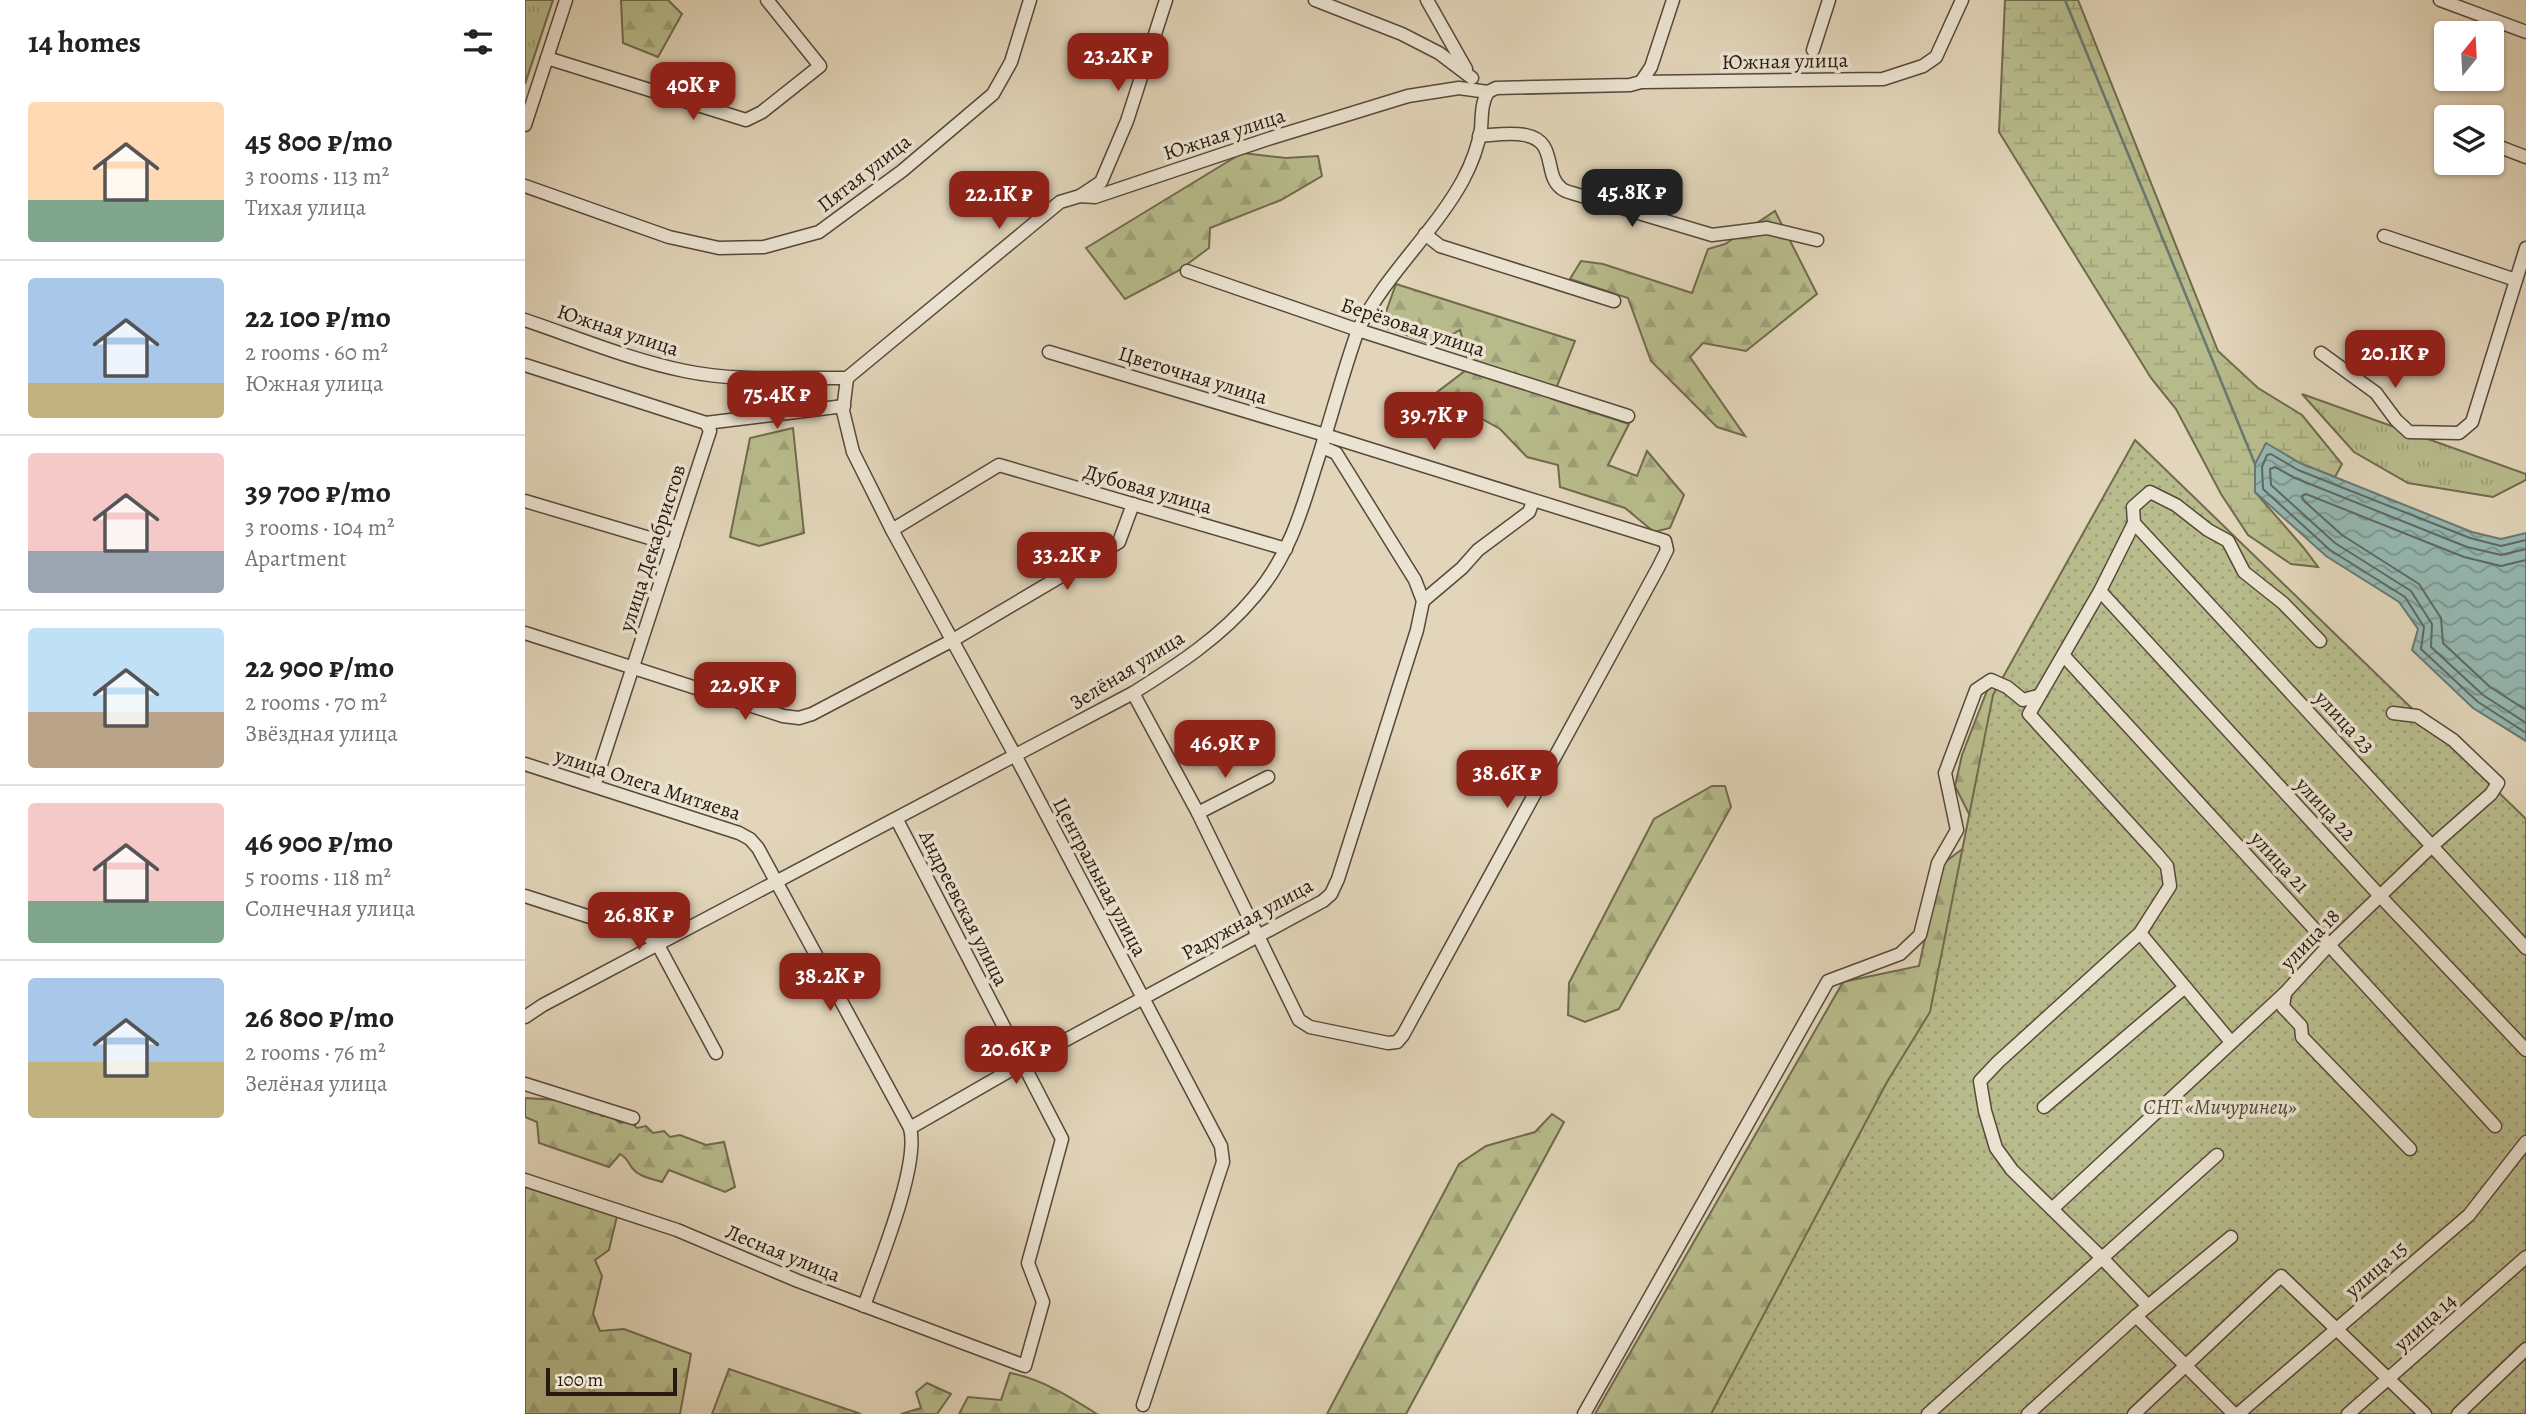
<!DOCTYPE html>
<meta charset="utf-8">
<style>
:root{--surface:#fff;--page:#f2f2f2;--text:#222;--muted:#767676;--line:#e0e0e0;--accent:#8f2418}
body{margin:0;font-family:Alegreya,serif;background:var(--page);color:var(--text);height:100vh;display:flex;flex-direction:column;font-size:26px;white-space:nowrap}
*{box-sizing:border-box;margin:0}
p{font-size:23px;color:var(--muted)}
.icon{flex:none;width:38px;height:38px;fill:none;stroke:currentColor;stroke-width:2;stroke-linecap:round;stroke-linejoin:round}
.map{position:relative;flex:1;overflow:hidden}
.sheet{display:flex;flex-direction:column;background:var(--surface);width:525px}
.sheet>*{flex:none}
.needle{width:46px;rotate:18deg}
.buttons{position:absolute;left:1909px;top:21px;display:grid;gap:14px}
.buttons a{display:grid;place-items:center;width:70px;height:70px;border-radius:7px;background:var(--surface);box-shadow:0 2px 5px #0004;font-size:35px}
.scale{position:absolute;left:21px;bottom:18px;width:131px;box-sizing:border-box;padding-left:7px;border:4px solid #281911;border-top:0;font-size:19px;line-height:24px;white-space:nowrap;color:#281911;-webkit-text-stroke:5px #ece4d2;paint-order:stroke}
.price{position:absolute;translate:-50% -60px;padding:0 16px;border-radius:14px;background:var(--accent);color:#fff;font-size:23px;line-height:46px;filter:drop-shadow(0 2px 4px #0008)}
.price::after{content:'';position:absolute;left:50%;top:42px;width:21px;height:16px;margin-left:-10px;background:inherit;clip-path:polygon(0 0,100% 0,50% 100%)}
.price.on{background:#222;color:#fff}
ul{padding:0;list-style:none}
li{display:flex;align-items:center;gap:21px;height:175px;padding:0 28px}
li+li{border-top:2px solid var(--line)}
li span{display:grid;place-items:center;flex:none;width:196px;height:140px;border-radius:7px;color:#555}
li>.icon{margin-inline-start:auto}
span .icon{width:84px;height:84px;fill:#fffc;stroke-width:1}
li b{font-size:30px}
h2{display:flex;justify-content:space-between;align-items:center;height:84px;padding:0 28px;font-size:30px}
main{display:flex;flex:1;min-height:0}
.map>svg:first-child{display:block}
.grass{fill:url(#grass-tufts);stroke:#706a4e;stroke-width:2}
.forest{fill:url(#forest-firs);stroke:#706a4e;stroke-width:2}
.wetland{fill:url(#wetland-marsh);stroke:#706a4e;stroke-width:2}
.garden{fill:url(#garden-dots);stroke:#706a4e;stroke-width:2}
.water{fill:url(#water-waves);stroke:#697872;stroke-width:2}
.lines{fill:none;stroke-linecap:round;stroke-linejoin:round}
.shore{stroke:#5e6862;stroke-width:2}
.stream{stroke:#697872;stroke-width:2.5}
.minor-casing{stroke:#56483b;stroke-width:15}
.minor{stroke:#ece4d2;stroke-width:12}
.labels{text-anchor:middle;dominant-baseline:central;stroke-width:7;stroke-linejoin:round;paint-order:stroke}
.street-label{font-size:21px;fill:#281911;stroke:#ece4d2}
.park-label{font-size:21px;font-style:italic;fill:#534a36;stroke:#ece4d2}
</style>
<main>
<section class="sheet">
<h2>14 homes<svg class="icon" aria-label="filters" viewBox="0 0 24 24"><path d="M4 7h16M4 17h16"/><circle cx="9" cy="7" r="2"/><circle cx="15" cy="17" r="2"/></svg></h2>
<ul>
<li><span style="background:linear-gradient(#ffd9b3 70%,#7fa58c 0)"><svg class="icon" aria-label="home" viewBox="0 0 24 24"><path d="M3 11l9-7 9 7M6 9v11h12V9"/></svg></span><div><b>45 800 ₽/mo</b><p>3 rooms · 113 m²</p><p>Тихая улица</p></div></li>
<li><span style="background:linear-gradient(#a9c7e8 75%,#c2b280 0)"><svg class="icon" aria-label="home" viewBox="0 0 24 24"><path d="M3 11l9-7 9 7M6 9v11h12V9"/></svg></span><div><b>22 100 ₽/mo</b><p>2 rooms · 60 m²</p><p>Южная улица</p></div></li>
<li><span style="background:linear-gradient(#f6c9c9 70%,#9aa5b1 0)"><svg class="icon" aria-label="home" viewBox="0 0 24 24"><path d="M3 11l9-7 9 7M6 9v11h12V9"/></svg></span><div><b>39 700 ₽/mo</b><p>3 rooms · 104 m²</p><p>Apartment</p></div></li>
<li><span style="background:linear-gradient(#bfe0f5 60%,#b9a48a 0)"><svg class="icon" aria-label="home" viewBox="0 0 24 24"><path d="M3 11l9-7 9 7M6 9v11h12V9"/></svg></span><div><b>22 900 ₽/mo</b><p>2 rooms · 70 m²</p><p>Звёздная улица</p></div></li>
<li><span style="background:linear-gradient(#f6c9c9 70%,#7fa58c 0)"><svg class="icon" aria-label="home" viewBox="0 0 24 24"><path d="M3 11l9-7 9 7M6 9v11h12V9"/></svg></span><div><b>46 900 ₽/mo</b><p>5 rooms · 118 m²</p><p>Солнечная улица</p></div></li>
<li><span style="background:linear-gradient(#a9c7e8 60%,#c2b280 0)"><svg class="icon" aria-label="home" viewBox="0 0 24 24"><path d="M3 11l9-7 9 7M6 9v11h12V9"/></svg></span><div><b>26 800 ₽/mo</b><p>2 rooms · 76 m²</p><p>Зелёная улица</p></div></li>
</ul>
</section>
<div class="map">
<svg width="2001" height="1414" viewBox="0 0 2001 1414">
<defs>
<pattern id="grass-tufts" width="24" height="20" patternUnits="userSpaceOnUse" patternTransform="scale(1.75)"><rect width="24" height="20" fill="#b8bc8c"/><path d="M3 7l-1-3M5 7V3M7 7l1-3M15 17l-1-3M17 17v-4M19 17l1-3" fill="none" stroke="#9ea178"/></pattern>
<pattern id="forest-firs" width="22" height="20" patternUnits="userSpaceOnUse" patternTransform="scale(1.75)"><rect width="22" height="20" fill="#b8bc8c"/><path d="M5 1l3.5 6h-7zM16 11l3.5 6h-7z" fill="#9ea178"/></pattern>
<pattern id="wetland-marsh" width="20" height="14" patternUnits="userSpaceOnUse" patternTransform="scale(1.75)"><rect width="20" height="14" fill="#b8bc8c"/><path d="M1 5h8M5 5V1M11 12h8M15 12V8" fill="none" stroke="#9ea178"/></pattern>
<pattern id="garden-dots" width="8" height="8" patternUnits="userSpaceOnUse" patternTransform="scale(1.75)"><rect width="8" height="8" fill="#b8bc8c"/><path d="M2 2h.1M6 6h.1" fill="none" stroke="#9ea178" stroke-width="1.8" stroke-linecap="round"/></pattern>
<pattern id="water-waves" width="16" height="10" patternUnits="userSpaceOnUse" patternTransform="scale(1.75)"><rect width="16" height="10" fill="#95b8b2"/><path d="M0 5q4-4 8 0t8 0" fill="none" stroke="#7a958f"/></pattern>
</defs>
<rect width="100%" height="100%" fill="#e2d5b9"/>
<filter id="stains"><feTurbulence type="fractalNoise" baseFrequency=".00286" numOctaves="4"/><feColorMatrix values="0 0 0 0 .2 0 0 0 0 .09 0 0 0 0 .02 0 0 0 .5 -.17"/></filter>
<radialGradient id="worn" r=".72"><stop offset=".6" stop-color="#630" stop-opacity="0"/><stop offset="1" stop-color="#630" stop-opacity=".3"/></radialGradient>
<!-- grass -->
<g class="grass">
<polygon points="0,0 28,0 0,84"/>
<polygon points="1777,394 2001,474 2001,480 1968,497 1883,483 1829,452"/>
</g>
<!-- forest -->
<g class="forest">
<polygon points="96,0 143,0 157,14 133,57 98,43"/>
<polygon points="717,153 761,158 793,156 797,176 756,200 685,228 684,248 653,271 600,299 561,248"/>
<polygon points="1250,211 1292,294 1221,351 1178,343 1165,357 1220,436 1192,427 1126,361 1103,298 1045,279 1056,261 1078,264 1167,293 1183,249 1200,244"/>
<polygon points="871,284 1050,341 1027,399 1104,424 1083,465 1112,476 1122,451 1159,495 1145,528 1129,532 1100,508 1035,487 1033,465 1002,457 975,429 925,401 908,403 903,399 945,367 935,330 909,345 856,326"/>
<polygon points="268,428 279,533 234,546 205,537 225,438"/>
<polygon points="1465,683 1623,857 1233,1414 1070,1414 1318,982 1394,966 1416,865 1488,811 1446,818 1430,786 1437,755"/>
<polygon points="1187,786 1200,786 1206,807 1094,1009 1060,1022 1043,1015 1044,983 1129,819"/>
<path d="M 0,1098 L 33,1100 L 49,1106 L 64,1108 L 77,1116 L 86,1116 L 95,1123 L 105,1121 L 112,1128 L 121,1126 L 128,1133 L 139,1131 L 145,1137 L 155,1135 L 181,1145 L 199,1142 L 210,1187 L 200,1192 L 144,1170 L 137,1182 C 129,1179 117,1178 110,1171 C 103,1165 105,1160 95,1154 L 84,1167 L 14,1143 L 12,1122 L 0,1117 Z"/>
<polygon points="1027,1114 1039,1122 881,1414 802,1414 934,1164 961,1146 1010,1132"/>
<polygon points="0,1183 92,1216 84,1250 70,1260 77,1276 68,1314 75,1331 99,1329 166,1354 155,1414 0,1414"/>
<polygon points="204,1369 336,1414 187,1414"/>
<path d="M 485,1373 C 517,1379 545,1397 572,1414 L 434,1414 L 443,1397 L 476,1400 Z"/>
<polygon points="402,1383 426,1394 412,1414 376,1414 396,1408 391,1392"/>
</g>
<!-- wetland -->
<polygon class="wetland" points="1480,0 1553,0 1693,351 1733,388 1777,415 1817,464 1810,477 1775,463 1730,492 1778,547 1793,567 1766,564 1723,535 1696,494 1651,409 1626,378 1474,132"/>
<!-- garden -->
<polygon class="garden" points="1610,440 2001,819 2001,1414 1186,1414 1362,1082 1405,1012 1468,695"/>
<!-- water -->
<polygon class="water" points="1741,443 1775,463 1947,532 1976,539 2001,533 2001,741 1948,708 1887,650 1893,629 1874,602 1801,556 1730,492 1730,464"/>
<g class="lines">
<!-- shore -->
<g class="shore">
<polyline points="2001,540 1976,546 1945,538 1773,470 1746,454 1742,455 1737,467 1738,489 1805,550 1880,597 1899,627 1896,649 1953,702 2001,733"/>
<polyline points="2001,549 1976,555 1942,547 1770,478 1750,467 1745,469 1746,485 1810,543 1886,591 1907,624 1906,647 1958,695 2001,723"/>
<polyline points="2001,560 1976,566 1939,557 1781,494 1777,496 1778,500 1817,535 1894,584 1916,618 1918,643 1965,687 2001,710"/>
</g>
<!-- stream -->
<polyline class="stream" points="1540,0 1730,464"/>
<!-- minor casing -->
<g class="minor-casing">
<g id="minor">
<polyline points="790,0 877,34 914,53 947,78"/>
<polyline points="902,0 941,69"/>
<polyline points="1915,0 2001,32"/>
<polyline points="1288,50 1304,0"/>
<polyline points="22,58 221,120 237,112 295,66 242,0"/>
<polyline points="1116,82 1126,67 1148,0"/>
<polyline points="0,125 41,0"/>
<polyline points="1920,127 1922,128"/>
<path d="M 954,136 C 969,135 985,132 1000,135 C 1033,141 1018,174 1036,188 C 1039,191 1043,192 1047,193 L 1187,235 L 1242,228 L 1292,240"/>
<polyline points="1967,144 2001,157"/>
<polyline points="0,186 144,237 194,248 239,247 294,232 377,171 468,94 486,62 505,0"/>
<polyline points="555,196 576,182 602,121 641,0"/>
<polyline points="900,234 915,246 1089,301"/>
<polyline points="1859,236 1991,280"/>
<polyline points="662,271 833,330 1103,416"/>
<path d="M 0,320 C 53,338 106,360 160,371 C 212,382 269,377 322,378 L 535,202 L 555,196 L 570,197 L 746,138 L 883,96 L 934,88 L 963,92 L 971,88 L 1105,85 L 1116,82 L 1358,79 L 1398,66 L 1411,57 L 1437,0"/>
<polyline points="524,352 800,435 1140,541 1142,550 1133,568 878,1035 872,1042 863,1043 785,1027 774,1020 673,813 608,693"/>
<polyline points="1796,353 1851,393 1871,420 1884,432 1934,433 1947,422 2001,248"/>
<polyline points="0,365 181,423 185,431 69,786"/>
<polyline points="322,378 318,411 328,452 367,530 491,757 696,1146 698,1162 618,1405"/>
<polyline points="181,423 319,406"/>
<polyline points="0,501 148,545"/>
<polyline points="1609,523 2001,948"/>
<polyline points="367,530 474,465 761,549"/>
<polyline points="1575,591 1855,896 2001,1050"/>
<polyline points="898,601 937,568 953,550 1004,512 1008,501"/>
<polyline points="0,633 258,716 274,718 287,714 428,640 594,542 608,504"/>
<polyline points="1539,656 1970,1126"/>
<path d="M 0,764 L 214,833 L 225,839 L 233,848 L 385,1128 C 395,1165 353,1266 339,1306"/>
<polyline points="673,813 743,777"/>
<polyline points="0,896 121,935 133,945 191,1053"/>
<polyline points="1615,933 1706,1042"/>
<polyline points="1760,993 1758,1007 1776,1026 1777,1037 1885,1149"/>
<path d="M 0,1017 L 18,1005 L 608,693 C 651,666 696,637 729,597 C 762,559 776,514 790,468 C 805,422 817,375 833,330 C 860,275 909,233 938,180 C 947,163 953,147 956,129 C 957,117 956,103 963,92"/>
<polyline points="0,1084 108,1118"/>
<polyline points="1519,1107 1660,987"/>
<polyline points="385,1128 498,1063 798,901 806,894 813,879 892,630 898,601 890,580 811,453 797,447"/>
<polyline points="0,1180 152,1230 273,1281 500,1366 518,1302 503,1263 537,1139 372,820"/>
<polyline points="1527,1209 1760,993 1805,944 1908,845 1966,794 1973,783 1928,740 1892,716 1868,713"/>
<polyline points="1623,1306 1578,1259 1487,1170 1471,1148 1460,1111 1455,1081 1473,1062 1615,933 1645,886 1642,866 1631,853 1504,714 1575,591 1609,523 1608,507 1625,492 1651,505 1683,530 1703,541 1719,572 1758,603 1795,641"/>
<polyline points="1611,1316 1709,1414"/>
<polyline points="1059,1414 1303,981 1375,954 1395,935 1413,863 1432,830 1420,773 1451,690 1466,680 1482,687 1498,700 1513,696"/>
<polyline points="1403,1414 1692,1155"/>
<polyline points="1503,1414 1611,1316 1706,1237"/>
<polyline points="1609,1414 1756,1276 1900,1414"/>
<polyline points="1713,1414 1944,1215 2001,1142"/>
<polyline points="1823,1414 2001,1257"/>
<polyline points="1933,1414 2001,1349"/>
</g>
</g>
<!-- minor -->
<use href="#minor" class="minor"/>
</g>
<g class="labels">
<!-- street labels -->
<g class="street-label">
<text transform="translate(1260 61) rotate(-1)">Южная улица</text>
<text transform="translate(699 134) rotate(-18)">Южная улица</text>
<text transform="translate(339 173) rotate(-38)">Пятая улица</text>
<text transform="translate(888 327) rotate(18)">Берёзовая улица</text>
<text transform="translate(93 330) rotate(18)">Южная улица</text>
<text transform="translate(668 375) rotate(17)">Цветочная улица</text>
<text transform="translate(623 489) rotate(16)">Дубовая улица</text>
<text transform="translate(127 548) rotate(-72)">улица Декабристов</text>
<text transform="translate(602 670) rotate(-32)">Зелёная улица</text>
<text transform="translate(1820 722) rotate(47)">улица 23</text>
<text transform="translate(123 784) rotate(18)">улица Олега Митяева</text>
<text transform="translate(1801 809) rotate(47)">улица 22</text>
<text transform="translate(1755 862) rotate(47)">улица 21</text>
<text transform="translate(575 877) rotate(62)">Центральная улица</text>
<text transform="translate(439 908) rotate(63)">Андреевская улица</text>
<text transform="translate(722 919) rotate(-29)">Радужная улица</text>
<text transform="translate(1785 939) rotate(-46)">улица 18</text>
<text transform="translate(258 1253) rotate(22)">Лесная улица</text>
<text transform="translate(1851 1269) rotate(-41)">улица 15</text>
<text transform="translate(1900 1322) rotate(-42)">улица 14</text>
</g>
<!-- park labels -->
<g class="park-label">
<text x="1695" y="1107">СНТ «Мичуринец»</text>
</g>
</g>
<rect width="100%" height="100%" filter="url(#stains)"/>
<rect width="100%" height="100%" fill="url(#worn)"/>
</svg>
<div class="buttons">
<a><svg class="needle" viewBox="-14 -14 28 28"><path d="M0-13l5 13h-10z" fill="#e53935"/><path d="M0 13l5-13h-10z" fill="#767676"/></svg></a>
<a><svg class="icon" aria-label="layers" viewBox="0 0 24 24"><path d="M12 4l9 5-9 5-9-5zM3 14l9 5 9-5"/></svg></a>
</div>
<div class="scale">100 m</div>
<b class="price" style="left:593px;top:93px">23.2K ₽</b>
<b class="price" style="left:168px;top:122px">40K ₽</b>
<b class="price on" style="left:1107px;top:229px">45.8K ₽</b>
<b class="price" style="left:474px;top:231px">22.1K ₽</b>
<b class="price" style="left:1870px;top:390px">20.1K ₽</b>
<b class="price" style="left:252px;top:431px">75.4K ₽</b>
<b class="price" style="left:909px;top:452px">39.7K ₽</b>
<b class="price" style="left:542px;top:592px">33.2K ₽</b>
<b class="price" style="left:220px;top:722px">22.9K ₽</b>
<b class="price" style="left:700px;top:780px">46.9K ₽</b>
<b class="price" style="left:982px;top:810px">38.6K ₽</b>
<b class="price" style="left:114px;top:952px">26.8K ₽</b>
<b class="price" style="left:305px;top:1013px">38.2K ₽</b>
<b class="price" style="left:491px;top:1086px">20.6K ₽</b>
</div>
</main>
